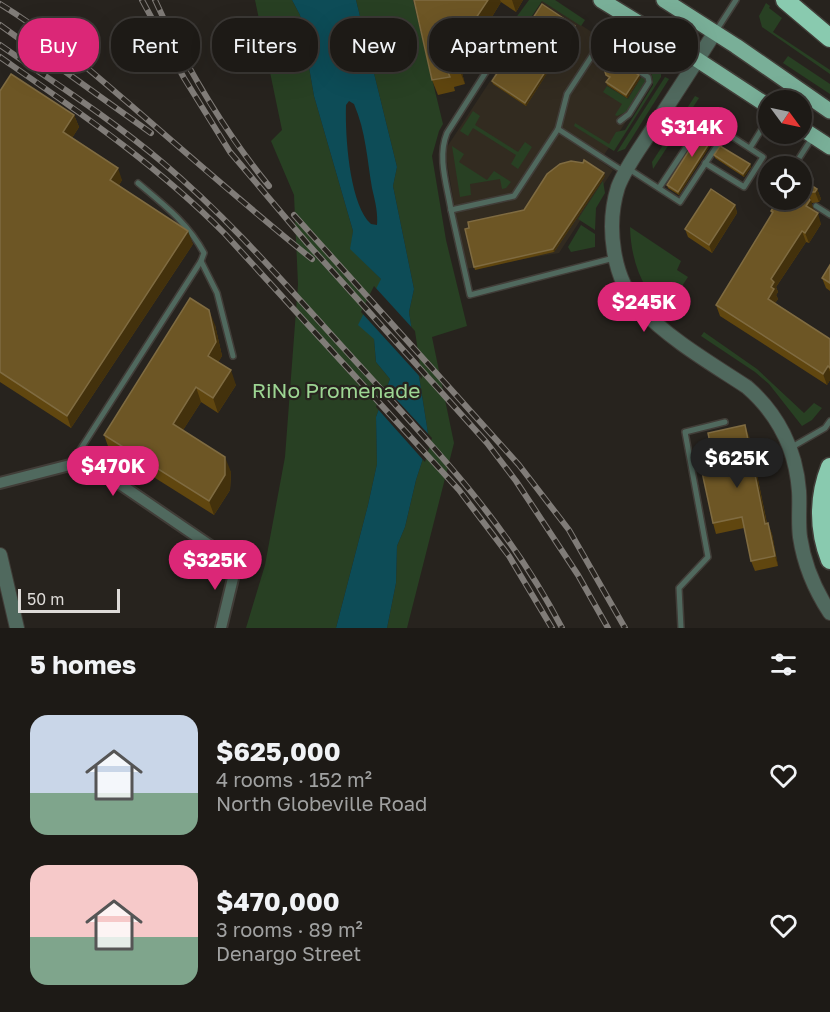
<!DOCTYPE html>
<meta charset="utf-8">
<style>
:root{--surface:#1d1a16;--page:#25231f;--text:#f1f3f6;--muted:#a0a1a1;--line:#3b3835;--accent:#db2777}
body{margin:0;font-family:"Golos Text",sans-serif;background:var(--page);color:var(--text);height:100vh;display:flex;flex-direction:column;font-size:22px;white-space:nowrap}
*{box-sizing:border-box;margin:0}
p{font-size:20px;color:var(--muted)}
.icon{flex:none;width:33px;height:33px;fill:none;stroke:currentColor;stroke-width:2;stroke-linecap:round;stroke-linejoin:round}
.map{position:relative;height:628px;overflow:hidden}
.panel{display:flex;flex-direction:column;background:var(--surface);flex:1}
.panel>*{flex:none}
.hud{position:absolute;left:18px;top:18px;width:795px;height:54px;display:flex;gap:12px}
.needle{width:39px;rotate:123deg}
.controls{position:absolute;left:758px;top:90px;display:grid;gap:12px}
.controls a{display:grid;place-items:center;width:54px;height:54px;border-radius:50%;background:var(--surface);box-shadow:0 6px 24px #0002,0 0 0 2px var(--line);font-size:30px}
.scale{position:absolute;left:18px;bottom:15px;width:102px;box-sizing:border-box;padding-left:6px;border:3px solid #dedbd8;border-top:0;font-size:16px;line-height:21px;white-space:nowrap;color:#dedbd8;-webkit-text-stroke:4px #27231e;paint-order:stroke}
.price{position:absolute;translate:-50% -51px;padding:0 14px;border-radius:21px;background:var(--accent);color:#fff;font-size:20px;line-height:39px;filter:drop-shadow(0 2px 3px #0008)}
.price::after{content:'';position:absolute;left:50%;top:36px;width:18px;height:14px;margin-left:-9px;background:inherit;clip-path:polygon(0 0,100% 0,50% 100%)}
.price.selected{background:#222;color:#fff}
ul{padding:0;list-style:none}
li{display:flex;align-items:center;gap:18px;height:150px;padding:0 30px}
li span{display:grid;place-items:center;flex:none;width:168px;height:120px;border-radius:18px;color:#555}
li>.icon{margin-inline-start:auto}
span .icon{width:72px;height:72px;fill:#fffc;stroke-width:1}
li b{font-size:26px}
h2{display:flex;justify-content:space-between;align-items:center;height:72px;padding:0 30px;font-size:26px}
.chip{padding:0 21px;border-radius:24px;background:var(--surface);box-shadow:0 6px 24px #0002,0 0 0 2px var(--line);font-size:21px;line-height:54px}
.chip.selected{background:var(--accent);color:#fff}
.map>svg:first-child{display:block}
.built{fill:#322b20}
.green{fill:#284023}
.water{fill:#0d4c57;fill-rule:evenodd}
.pier{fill:#27231e}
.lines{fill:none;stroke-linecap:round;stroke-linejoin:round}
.service-casing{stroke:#413d38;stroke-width:8}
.minor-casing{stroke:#413d38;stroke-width:14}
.tertiary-casing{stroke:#413d38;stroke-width:16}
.primary-casing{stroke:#413d38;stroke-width:18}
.motorway-casing{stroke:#413d38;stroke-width:21}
.service{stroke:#50695e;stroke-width:5}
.minor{stroke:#50695e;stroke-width:10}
.tertiary{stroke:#50695e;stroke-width:14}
.primary{stroke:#79af98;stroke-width:15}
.motorway{stroke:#89caaf;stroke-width:18}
.rail-casing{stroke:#807c78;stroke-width:6}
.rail{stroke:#27231e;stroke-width:4;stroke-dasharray:11;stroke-linecap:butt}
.wall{fill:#60460f}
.shaded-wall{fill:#43310c}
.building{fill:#6d5625;stroke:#7f6b41;stroke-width:1.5}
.labels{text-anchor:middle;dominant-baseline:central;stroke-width:4.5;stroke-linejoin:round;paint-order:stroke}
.park-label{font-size:21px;fill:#9dd593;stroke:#27231e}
</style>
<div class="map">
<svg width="830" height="628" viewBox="0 0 830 628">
<rect width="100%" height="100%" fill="#27231e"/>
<!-- built -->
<polygon class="built" points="543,0 657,75 600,161 613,170 559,253 465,269 445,150"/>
<!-- green -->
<g class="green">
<polygon points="255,0 292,0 300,15 314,96 353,231 351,249 381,279 374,339 376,362 390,379 376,417 377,464 368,505 336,628 246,628 265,565 285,457 298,284 294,195 271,141 282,130"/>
<polygon points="356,0 413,0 443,124 439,131 432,156 446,240 467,326 432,337 454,443 407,628 387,628 396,583 397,546 405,527 416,480 429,440 409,312 414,289 393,186 397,167"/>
<polygon points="529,0 555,0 585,20 581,26 542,1 526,25 515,19"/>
<polygon points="766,3 770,6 769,8 782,18 773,32 830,70 830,74 762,27 759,16"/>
<path d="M 622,43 L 661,69 L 661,77 L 614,151 L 574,126 L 575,123 L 609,144 L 616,132 L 625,130 L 653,85 C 655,64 634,57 619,47 Z"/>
<polygon points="788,56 830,84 830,94 783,63"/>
<polygon points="642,76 645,78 645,83 626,112 617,116 615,115 622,104 603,92 607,86 628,99"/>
<polygon points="665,77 669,79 625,149 617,152"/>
<polygon points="695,96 699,98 653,169 652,162"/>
<polygon points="473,111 480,116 475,125 518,152 525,142 532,147 518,169 511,164 516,155 473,128 468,136 460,131"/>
<polygon points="452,146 464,154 459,162 487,180 494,171 511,182 506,188 502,189 500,179 470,184 471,195 460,197"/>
<polygon points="603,181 605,193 596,208 595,230 578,219"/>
<polygon points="581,225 595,234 595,247 571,252 568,247"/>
<path d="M 630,227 L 681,261 L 677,270 L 688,277 L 680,289 L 686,293 L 671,316 C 643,294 631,262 630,227 Z"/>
<polygon points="704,332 757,369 804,413 814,403 822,408 812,420 802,426 769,384 755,372 701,336"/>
</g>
<!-- water -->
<path class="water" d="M 292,0 L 356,0 L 397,167 L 393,186 L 414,289 L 409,312 L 429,440 L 416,480 L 405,527 L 397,546 L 396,583 L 387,628 L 336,628 L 368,505 L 377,464 L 376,417 L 390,379 L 376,362 L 374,339 L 358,325 L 381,279 L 350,249 L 353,231 L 314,96 L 300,15 ZM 349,101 L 354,104 C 366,132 367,159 372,188 C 375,201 378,212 377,225 L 371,224 C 349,204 345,134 346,105 Z"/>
<!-- pier -->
<g class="pier">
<polygon points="374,286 415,331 422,379 361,312"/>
<polygon points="384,386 432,438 425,462 376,407"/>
</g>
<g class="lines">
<!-- service casing -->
<g class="service-casing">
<g id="service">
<polyline points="716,31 736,0"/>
<polyline points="558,129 623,171"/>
<polyline points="750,148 768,119"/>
<polyline points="794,166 812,138"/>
<polyline points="629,169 680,202 726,132"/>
<polyline points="659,188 705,119 763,157 744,187 705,163"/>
<polyline points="801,192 810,180"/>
<polyline points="816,206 830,215"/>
<path d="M 451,210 C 447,185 437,157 447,133 L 500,50 L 479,37"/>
<polyline points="614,258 470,295 451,210 514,196 558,129 567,94 599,45 648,77 649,82 629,114 620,121"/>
<polyline points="201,261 217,293 233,356"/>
<polyline points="792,447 825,428 830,421"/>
<path d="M 71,464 L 201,261 L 204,253 C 188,223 163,204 138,183"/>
<polyline points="681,628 679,588 708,557 685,432 725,422"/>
</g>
</g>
<!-- minor casing -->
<g class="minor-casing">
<polyline id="minor" points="0,483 70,465 95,467 218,551 229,561 234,574 221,628"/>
</g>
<!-- tertiary casing -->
<g class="tertiary-casing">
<g id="tertiary">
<path d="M 715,32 C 695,64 674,96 653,128 C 641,147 626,166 618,187 C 606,225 612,279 640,308 C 669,339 712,364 747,387 C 778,414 796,450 799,491 C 800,506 798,521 800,537 C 804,564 815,590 830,613"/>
<polyline points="0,555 17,628"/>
</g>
</g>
<!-- primary casing -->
<g class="primary-casing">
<g id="primary">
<polyline points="601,0 681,49 768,106"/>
<polyline points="664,0 736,46 830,111"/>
<polyline points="801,128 830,147"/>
</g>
</g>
<!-- motorway casing -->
<g class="motorway-casing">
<g id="motorway">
<polyline points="785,0 830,38"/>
<path d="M 830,467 C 818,497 818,530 830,560"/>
</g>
</g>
<!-- service -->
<use href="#service" class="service"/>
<!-- minor -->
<use href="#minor" class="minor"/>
<!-- tertiary -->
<use href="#tertiary" class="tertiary"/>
<!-- primary -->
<use href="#primary" class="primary"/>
<!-- motorway -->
<use href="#motorway" class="motorway"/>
<!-- rail casing -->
<g class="rail-casing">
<g id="rail">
<polyline points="142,0 184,78 230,152 307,243 487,443 516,481 578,575 608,628"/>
<polyline points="155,0 169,30"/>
<path d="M 0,4 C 48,33 91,71 134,108 C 193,159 251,210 312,259"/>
<path d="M 166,24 C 195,81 228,136 269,186"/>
<polyline points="0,25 151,133"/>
<path d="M 0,45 C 55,83 111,119 162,162 C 238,226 302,304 370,377 C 444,458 511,530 562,628"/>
<path d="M 0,57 C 79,112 157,165 225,234 L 459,490 L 509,556 L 552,628"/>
<polyline points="294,215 519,465 569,530 625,628"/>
</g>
</g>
<!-- rail -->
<use href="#rail" class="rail"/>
</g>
<!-- wall -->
<g class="wall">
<polygon points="414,0 523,0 516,12 501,2 482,33 475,34 475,36 476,41 464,62 466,72 462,73 465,84 454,87 455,91 438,95 432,80"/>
<polygon points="576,28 526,106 493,84 492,81"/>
<polygon points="603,65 639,75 640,78 627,98 607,85 606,82 609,78 607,77"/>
<polygon points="0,91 74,115 79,127 72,138 122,180 119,185 193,244 71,428 0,382"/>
<polygon points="718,133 679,195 668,188 667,185"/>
<polygon points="714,155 750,164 751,167 744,177 715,158"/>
<polygon points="605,176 554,252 475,270 474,267"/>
<polygon points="805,184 817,189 821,199 819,202 812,203 812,205 813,210 821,224 809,243 806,242 776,287 778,292 776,295 778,299 775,303 830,339 830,380 827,385 720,316 716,305 772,215 771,211 801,200 807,190"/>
<polygon points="735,205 737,213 712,253 688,237 685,229"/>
<polygon points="830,265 830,291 826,288 822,278"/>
<polygon points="215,325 222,356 218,362 236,385 218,413 201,402 183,430 231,472 230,490 214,515 109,449 104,435"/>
<polygon points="749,436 767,523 772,534 778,566 755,571 751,561 744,528 716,534 713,523 708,471 714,463"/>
</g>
<!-- shaded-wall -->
<g class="shaded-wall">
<polygon points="488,0 500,0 501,2 482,33 476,18"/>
<polygon points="512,0 523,0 516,12"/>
<polygon points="470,19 475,34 475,36 476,41 464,62 466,72 461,57 458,47"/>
<polygon points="575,26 576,28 526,106 525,103"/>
<polygon points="457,58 462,73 465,84 459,69"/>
<polygon points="639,75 640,78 627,98 626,95"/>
<polygon points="74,115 79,127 68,144 63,132"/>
<polygon points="717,131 718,133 679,195 678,192"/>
<polygon points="750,164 751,167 744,177 743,174"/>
<polygon points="118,168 122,180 115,192 110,180"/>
<polygon points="604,173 605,176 554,252 553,249"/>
<polygon points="817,189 821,199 819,202 815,192"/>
<polygon points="808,192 812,203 812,205 814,210 806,206"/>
<polygon points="735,205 737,213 712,253 709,245"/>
<polygon points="818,213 821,224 809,243 805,233"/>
<polygon points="188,231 193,244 71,428 67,416"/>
<polygon points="802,231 806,242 776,287 778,292 776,295 778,299 771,309 768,299 771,287 771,279"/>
<polygon points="209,310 215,325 222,356 213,370 208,356"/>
<polygon points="828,366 830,372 830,380 827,385 823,374"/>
<polygon points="231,370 236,385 218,413 213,398"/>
<polygon points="196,387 201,402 178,438 173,424"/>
<polygon points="745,425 749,436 769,534 765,524"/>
<polygon points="225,457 231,472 230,490 214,515 209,501"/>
<polygon points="768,523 772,534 778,566 775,556"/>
</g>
<!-- building -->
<g class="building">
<polygon points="414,0 488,0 476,18 470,19 469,23 471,26 458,47 461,57 457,58 459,69 448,72 450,77 432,80"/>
<polygon points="542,4 575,26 525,103 492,81"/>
<polygon points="608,55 639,75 626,95 606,82 610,77 606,75 603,65"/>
<polygon points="11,74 74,115 63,132 118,168 110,180 188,231 67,416 0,372 0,91"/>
<polygon points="706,124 717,131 678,192 667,185"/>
<polygon points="720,146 750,164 743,174 714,155"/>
<polygon points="584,160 604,173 553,249 474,267 465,229 469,228 468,222 524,210 547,174 560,164 571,161 583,163"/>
<polygon points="806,182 817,189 815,192 808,192 807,196 810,200 806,206 818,213 805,233 802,231 771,279 774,282 771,287 774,289 768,299 830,339 830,368 828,366 823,374 716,305 773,212 771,211 778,200 801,200 801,192 806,192 807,188 805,184"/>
<polygon points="711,189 735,205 709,245 685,229"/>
<polygon points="830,265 830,283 822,278"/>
<polygon points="190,298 209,310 216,342 208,356 231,370 213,398 196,387 173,424 225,457 225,475 209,501 104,435"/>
<polygon points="745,425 765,524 768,523 775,556 751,561 742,517 713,523 702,472 708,471 707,465 714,463 708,433"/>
</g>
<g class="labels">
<!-- park labels -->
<g class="park-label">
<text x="336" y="390">RiNo Promenade</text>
</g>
</g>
</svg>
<div class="controls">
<a><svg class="needle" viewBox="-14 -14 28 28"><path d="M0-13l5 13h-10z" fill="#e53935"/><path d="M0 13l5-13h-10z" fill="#a0a1a1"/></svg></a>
<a><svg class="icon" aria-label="locate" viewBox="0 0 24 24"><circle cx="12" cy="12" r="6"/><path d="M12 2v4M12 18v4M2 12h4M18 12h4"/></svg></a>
</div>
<div class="scale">50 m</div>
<b class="price" style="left:692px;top:158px">$314K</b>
<b class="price" style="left:644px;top:333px">$245K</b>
<b class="price selected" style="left:737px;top:489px">$625K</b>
<b class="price" style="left:113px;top:497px">$470K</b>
<b class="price" style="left:215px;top:591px">$325K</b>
<div class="hud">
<a class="chip selected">Buy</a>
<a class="chip">Rent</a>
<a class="chip">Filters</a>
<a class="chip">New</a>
<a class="chip">Apartment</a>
<a class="chip">House</a>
</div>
</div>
<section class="panel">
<h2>5 homes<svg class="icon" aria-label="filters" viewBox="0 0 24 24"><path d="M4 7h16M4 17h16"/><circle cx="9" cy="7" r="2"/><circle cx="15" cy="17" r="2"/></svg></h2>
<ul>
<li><span style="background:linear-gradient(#c9d6e8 65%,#7fa58c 0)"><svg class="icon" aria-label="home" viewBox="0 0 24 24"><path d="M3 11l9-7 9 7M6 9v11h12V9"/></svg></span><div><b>$625,000</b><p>4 rooms · 152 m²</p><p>North Globeville Road</p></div><svg class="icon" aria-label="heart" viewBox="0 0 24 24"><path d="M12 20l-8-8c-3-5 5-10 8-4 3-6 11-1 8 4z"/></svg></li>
<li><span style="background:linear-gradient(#f6c9c9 60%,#7fa58c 0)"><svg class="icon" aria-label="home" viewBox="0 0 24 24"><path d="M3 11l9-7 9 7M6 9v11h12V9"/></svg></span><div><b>$470,000</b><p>3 rooms · 89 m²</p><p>Denargo Street</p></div><svg class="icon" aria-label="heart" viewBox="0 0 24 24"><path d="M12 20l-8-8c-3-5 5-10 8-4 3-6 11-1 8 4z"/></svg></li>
</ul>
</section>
